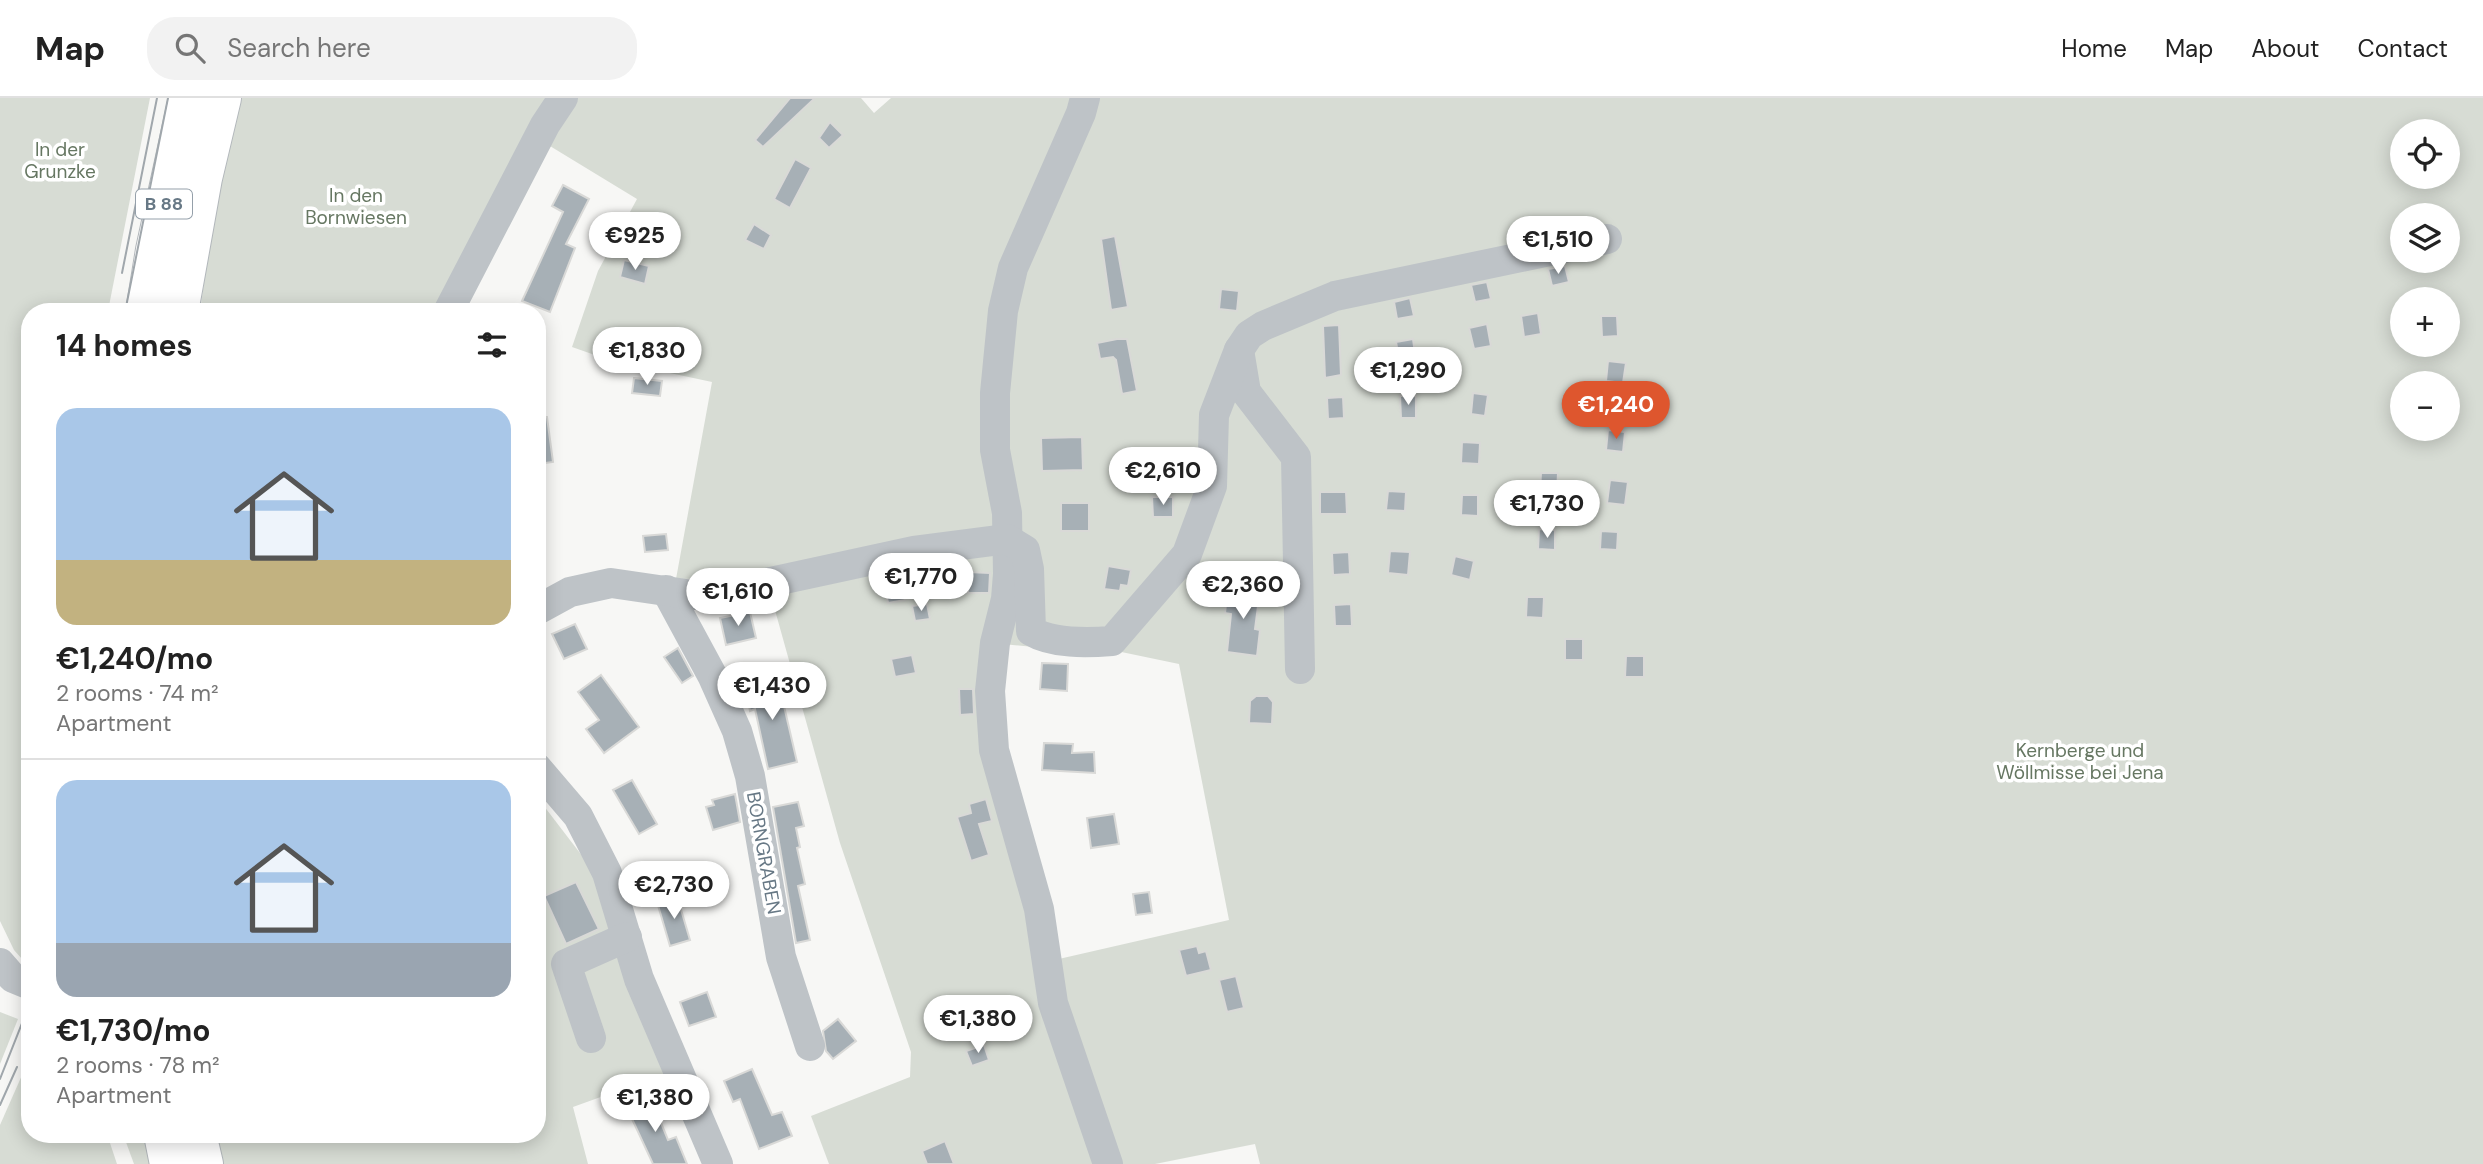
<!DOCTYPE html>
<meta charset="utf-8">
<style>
:root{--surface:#fff;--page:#f2f2f2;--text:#222;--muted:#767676;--line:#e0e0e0;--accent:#de562e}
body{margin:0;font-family:"DM Sans",sans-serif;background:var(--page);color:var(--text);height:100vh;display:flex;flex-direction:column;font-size:26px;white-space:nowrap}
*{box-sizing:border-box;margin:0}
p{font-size:23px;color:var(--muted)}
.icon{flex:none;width:38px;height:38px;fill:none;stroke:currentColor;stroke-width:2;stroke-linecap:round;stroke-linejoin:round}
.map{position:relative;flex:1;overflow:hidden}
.sheet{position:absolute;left:21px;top:205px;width:525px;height:840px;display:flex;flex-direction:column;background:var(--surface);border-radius:28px;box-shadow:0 4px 18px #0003}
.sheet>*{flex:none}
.fabs{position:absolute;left:2390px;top:21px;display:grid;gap:14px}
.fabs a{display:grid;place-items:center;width:70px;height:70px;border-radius:50%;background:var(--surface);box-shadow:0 4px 18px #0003;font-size:35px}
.price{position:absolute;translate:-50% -60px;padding:0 16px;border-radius:24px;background:#fff;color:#222;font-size:23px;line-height:46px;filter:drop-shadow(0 2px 4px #0008)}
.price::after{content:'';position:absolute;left:50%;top:42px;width:21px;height:16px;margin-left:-10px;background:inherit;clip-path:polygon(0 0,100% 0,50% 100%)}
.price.selected{background:var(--accent);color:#fff}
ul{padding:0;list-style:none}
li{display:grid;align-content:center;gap:14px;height:371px;padding:0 35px}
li+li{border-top:2px solid var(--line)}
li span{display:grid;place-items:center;height:217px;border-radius:21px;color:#555}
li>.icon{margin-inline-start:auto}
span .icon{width:126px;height:126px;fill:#fffc;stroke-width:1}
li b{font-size:30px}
h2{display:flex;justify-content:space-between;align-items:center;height:84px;padding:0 35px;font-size:30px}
header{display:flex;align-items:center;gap:42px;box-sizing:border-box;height:98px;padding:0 35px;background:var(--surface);border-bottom:2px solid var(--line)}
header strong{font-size:33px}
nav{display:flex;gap:38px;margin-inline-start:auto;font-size:24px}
.search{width:490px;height:63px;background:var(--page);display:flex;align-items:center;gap:18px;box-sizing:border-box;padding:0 24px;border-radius:28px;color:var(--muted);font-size:26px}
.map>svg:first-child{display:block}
.green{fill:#d7dcd4;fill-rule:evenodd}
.building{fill:#a7b0b6;stroke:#d9d9d7;stroke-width:2}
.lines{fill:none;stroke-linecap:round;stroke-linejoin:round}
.major-casing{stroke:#b2b7bb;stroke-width:40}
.minor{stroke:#bec3c7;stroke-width:30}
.major{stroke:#fff;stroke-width:38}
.tram{stroke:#a0a7ac;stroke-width:2}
.labels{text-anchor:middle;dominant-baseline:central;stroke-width:7;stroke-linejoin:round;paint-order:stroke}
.shield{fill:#fff;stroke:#95a0aa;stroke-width:2}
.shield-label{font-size:18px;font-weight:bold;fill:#677885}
.park-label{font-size:19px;fill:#667762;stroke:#fff}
.street-label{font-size:19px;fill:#677885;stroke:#fff}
</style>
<header>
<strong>Map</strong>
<div class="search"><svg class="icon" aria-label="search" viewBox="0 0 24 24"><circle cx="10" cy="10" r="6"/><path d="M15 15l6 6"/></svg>Search here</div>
<nav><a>Home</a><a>Map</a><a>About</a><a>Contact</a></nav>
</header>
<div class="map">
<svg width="2483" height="1066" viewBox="0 0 2483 1066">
<rect width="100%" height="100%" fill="#f7f7f5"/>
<!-- green -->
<g class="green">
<polygon points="0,0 150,0 108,213 30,214 30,870 14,852 0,823"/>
<polygon points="242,0 555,0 441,213 200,214 214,110"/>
<path d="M 572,0 L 861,0 L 874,15 L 891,0 L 2483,0 L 2483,1066 L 1260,1066 L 1255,1046 L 1155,1066 L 829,1066 L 811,1018 L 910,979 L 911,954 L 840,745 L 766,480 L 676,481 L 712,284 L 609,262 L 572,249 L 598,173 L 637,101 L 545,45 ZM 2403,33 L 2448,33 L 2448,79 L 2403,79 ZM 2403,117 L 2448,117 L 2448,163 L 2403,163 ZM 2403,201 L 2448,201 L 2448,247 L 2403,247 ZM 2403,285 L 2448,285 L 2448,331 L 2403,331 ZM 991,545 L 1086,554 L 1107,551 L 1179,566 L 1229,822 L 1037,866 Z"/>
<polygon points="537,699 596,776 667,975 573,1009 588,1066 223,1066 217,1036 537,1036"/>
<polygon points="0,914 18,921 0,966"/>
<polygon points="30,959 30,1036 107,1036 117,1066 0,1066 0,1027"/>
<polygon points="123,1036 151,1036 157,1066 134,1066"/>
</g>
<!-- building -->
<g class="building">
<polygon points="790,0 815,0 763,49 755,42"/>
<polygon points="830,24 843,37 829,50 819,40"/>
<polygon points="795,61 811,70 790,110 774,101"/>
<polygon points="563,87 589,101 566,146 575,150 550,214 522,203 563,114 552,108"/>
<polygon points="754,126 771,137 764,151 745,142"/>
<polygon points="1115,138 1128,209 1111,212 1101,141"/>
<polygon points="624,162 649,168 645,186 620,179"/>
<polygon points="1565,168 1569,184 1552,188 1548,171"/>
<polygon points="1487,184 1491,201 1475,204 1471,187"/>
<polygon points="1221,191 1239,193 1237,213 1219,211"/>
<polygon points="1410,200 1414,218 1397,221 1394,204"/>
<polygon points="1538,215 1541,236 1524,239 1521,218"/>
<polygon points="1601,218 1617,218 1618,238 1602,239"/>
<polygon points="1487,226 1491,248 1474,251 1469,230"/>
<polygon points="1339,227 1341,277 1325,280 1323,228"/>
<polygon points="1117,241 1127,241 1137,293 1122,296 1116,262 1113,259 1100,261 1097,245"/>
<polygon points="1413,241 1416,263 1400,266 1396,244"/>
<polygon points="1608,263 1626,265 1623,285 1606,283"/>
<polygon points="634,280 662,283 660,298 632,295"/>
<polygon points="1473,295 1488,297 1485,318 1471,316"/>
<polygon points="1400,298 1416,298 1416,320 1401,320"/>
<polygon points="1343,299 1344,320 1328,321 1327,300"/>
<polygon points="537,319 547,319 553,364 537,366"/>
<polygon points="1608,332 1625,334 1623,354 1606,352"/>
<polygon points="1082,339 1083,372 1042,373 1041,340"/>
<polygon points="1462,344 1480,345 1479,366 1461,365"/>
<polygon points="1541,375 1558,375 1557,396 1540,395"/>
<polygon points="1610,382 1628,384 1625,407 1607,405"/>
<polygon points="1388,393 1406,394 1405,413 1386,412"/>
<polygon points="1320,394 1346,394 1347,416 1320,416"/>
<polygon points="1462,397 1478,397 1478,418 1461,417"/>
<polygon points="1152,399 1173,399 1173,419 1153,419"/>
<rect x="1061" y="405" width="28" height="28"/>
<polygon points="1539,431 1555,432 1555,452 1538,451"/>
<polygon points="1601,433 1618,434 1617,452 1600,451"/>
<polygon points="666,436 668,452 645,454 643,438"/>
<polygon points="1390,453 1410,454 1408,477 1388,475"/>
<polygon points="1349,454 1350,476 1333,477 1332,455"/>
<polygon points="1455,458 1474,463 1470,482 1451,477"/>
<polygon points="1108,468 1131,472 1128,488 1121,487 1120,493 1104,491"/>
<polygon points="968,474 990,475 989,495 968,495"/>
<polygon points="900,480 905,502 888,505 884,484"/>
<polygon points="1228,489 1260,493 1255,531 1260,532 1257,558 1227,554 1231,516 1225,515"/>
<polygon points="1527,499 1544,499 1543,520 1526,519"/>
<polygon points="927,506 930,521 915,523 912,508"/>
<polygon points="1351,506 1352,528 1335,528 1334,507"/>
<polygon points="750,514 756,540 726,547 720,520"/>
<polygon points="575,526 587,551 564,561 552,536"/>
<rect x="1565" y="541" width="18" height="21"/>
<polygon points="678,550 693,578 682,585 664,559"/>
<polygon points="912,557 916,575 895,579 891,561"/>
<polygon points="1626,558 1644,558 1644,579 1625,579"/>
<polygon points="1042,565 1068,566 1067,593 1040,591"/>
<polygon points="601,577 639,629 604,655 586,631 599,622 578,594"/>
<polygon points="777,578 797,664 768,671 755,611 750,613 747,597 752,596 749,585"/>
<polygon points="959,591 973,591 974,616 960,617"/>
<polygon points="1256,598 1268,598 1273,604 1272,626 1249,625 1250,603"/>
<polygon points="1044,645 1073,646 1072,655 1094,654 1095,675 1042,672"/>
<polygon points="632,682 657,726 639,736 613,692"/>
<polygon points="735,696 740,724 713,732 706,709 714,707 712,702"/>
<polygon points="986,701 992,723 979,726 989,757 971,763 957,719 971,715 969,706"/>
<polygon points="798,704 804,728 796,730 800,749 797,750 805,786 798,788 810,842 796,845 773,709"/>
<polygon points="1114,716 1119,746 1091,750 1087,720"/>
<polygon points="576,784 599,831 566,846 544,798"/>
<polygon points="1149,794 1152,815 1136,817 1133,796"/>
<polygon points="677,798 690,842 670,848 657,804"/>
<polygon points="1197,848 1199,855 1206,853 1211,872 1186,878 1179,852"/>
<polygon points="1236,878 1244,910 1227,914 1219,882"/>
<polygon points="707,894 716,919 689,928 680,904"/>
<polygon points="838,921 856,943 833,961 826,953 823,933"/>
<polygon points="984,947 989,962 972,968 966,953"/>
<polygon points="752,971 772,1017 782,1014 792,1038 759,1051 740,1001 733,1004 724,983"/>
<polygon points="650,998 668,1042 676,1039 687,1066 653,1066 626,1008"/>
<polygon points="945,1043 954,1066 927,1066 922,1053"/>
</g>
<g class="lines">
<!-- major casing -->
<g class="major-casing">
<g id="major">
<polyline points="145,214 155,152 188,0"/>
<polyline points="179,214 203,80 222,0"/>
<polyline points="163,1036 169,1066"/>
<polyline points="197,1036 204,1066"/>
</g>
</g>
<!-- minor -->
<g class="minor">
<polyline points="1085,0 1081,15 1013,170 1003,213 995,295 995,352 1007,415 1008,476 1006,501 995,545 990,593 994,652 1039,811 1053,905 1108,1066"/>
<polyline points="448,214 545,27 563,0"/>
<polyline points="1239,252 1246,294 1296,359 1300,571"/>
<polyline points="666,492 712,577 737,633 750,678 781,859 810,948"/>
<path d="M 537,512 L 570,494 L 611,485 L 693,497 L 729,493 L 914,453 L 1007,441 L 1025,452 L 1029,471 L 1031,533 C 1053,546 1086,545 1112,543 L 1187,456 L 1212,388 L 1214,317 L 1239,252 L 1249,237 L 1263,228 L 1335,198 L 1607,141"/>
<polyline points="537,670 578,718 607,775 639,881 718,1066"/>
<polyline points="0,865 13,880 30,887"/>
<polyline points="591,940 566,866 627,839"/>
</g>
<!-- major -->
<use href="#major" class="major"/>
<!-- tram -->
<g class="tram">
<polyline points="122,175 157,0"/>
<polyline points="125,214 168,0"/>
<polyline points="0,981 30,905"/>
<polyline points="0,1007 17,969"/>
</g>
</g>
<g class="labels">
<!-- shield labels -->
<rect class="shield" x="136" y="91.5" width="56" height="29" rx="5"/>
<g class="shield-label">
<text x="164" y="106">B 88</text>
</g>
<!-- park labels -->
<g class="park-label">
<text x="60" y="51">In der<tspan x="60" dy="22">Grunzke</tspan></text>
<text x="356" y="97">In den<tspan x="356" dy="22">Bornwiesen</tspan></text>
<text x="2080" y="652">Kernberge und<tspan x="2080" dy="22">Wöllmisse bei Jena</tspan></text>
</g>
<!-- street labels -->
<g class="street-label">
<text transform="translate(764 755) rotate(80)">BORNGRABEN</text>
</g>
</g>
</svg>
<div class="fabs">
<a><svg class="icon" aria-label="locate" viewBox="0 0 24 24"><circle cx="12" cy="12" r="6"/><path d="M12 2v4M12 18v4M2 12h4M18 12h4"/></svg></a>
<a><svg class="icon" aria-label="layers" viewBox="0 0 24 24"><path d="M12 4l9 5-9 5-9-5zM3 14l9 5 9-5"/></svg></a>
<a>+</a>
<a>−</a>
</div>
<b class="price" style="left:635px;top:174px">€925</b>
<b class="price" style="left:1558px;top:178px">€1,510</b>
<b class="price" style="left:647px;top:289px">€1,830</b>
<b class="price" style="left:1408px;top:309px">€1,290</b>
<b class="price selected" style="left:1616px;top:343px">€1,240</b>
<b class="price" style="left:1163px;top:409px">€2,610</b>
<b class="price" style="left:1547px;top:442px">€1,730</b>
<b class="price" style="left:921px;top:515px">€1,770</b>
<b class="price" style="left:1243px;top:523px">€2,360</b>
<b class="price" style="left:738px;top:530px">€1,610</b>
<b class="price" style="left:772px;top:624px">€1,430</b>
<b class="price" style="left:674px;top:823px">€2,730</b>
<b class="price" style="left:978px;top:957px">€1,380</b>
<b class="price" style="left:655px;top:1036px">€1,380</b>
<section class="sheet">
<h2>14 homes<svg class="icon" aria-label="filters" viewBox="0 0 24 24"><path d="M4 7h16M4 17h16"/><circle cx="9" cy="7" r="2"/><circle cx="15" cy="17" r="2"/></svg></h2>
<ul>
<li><span style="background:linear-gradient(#a9c7e8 70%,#c2b280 0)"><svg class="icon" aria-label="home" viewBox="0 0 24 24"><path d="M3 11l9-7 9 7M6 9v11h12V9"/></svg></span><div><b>€1,240/mo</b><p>2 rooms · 74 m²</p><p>Apartment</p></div></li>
<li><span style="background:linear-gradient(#a9c7e8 75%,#9aa5b1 0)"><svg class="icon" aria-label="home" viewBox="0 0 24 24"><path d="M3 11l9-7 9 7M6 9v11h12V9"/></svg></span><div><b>€1,730/mo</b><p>2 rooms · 78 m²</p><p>Apartment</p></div></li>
</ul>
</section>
</div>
